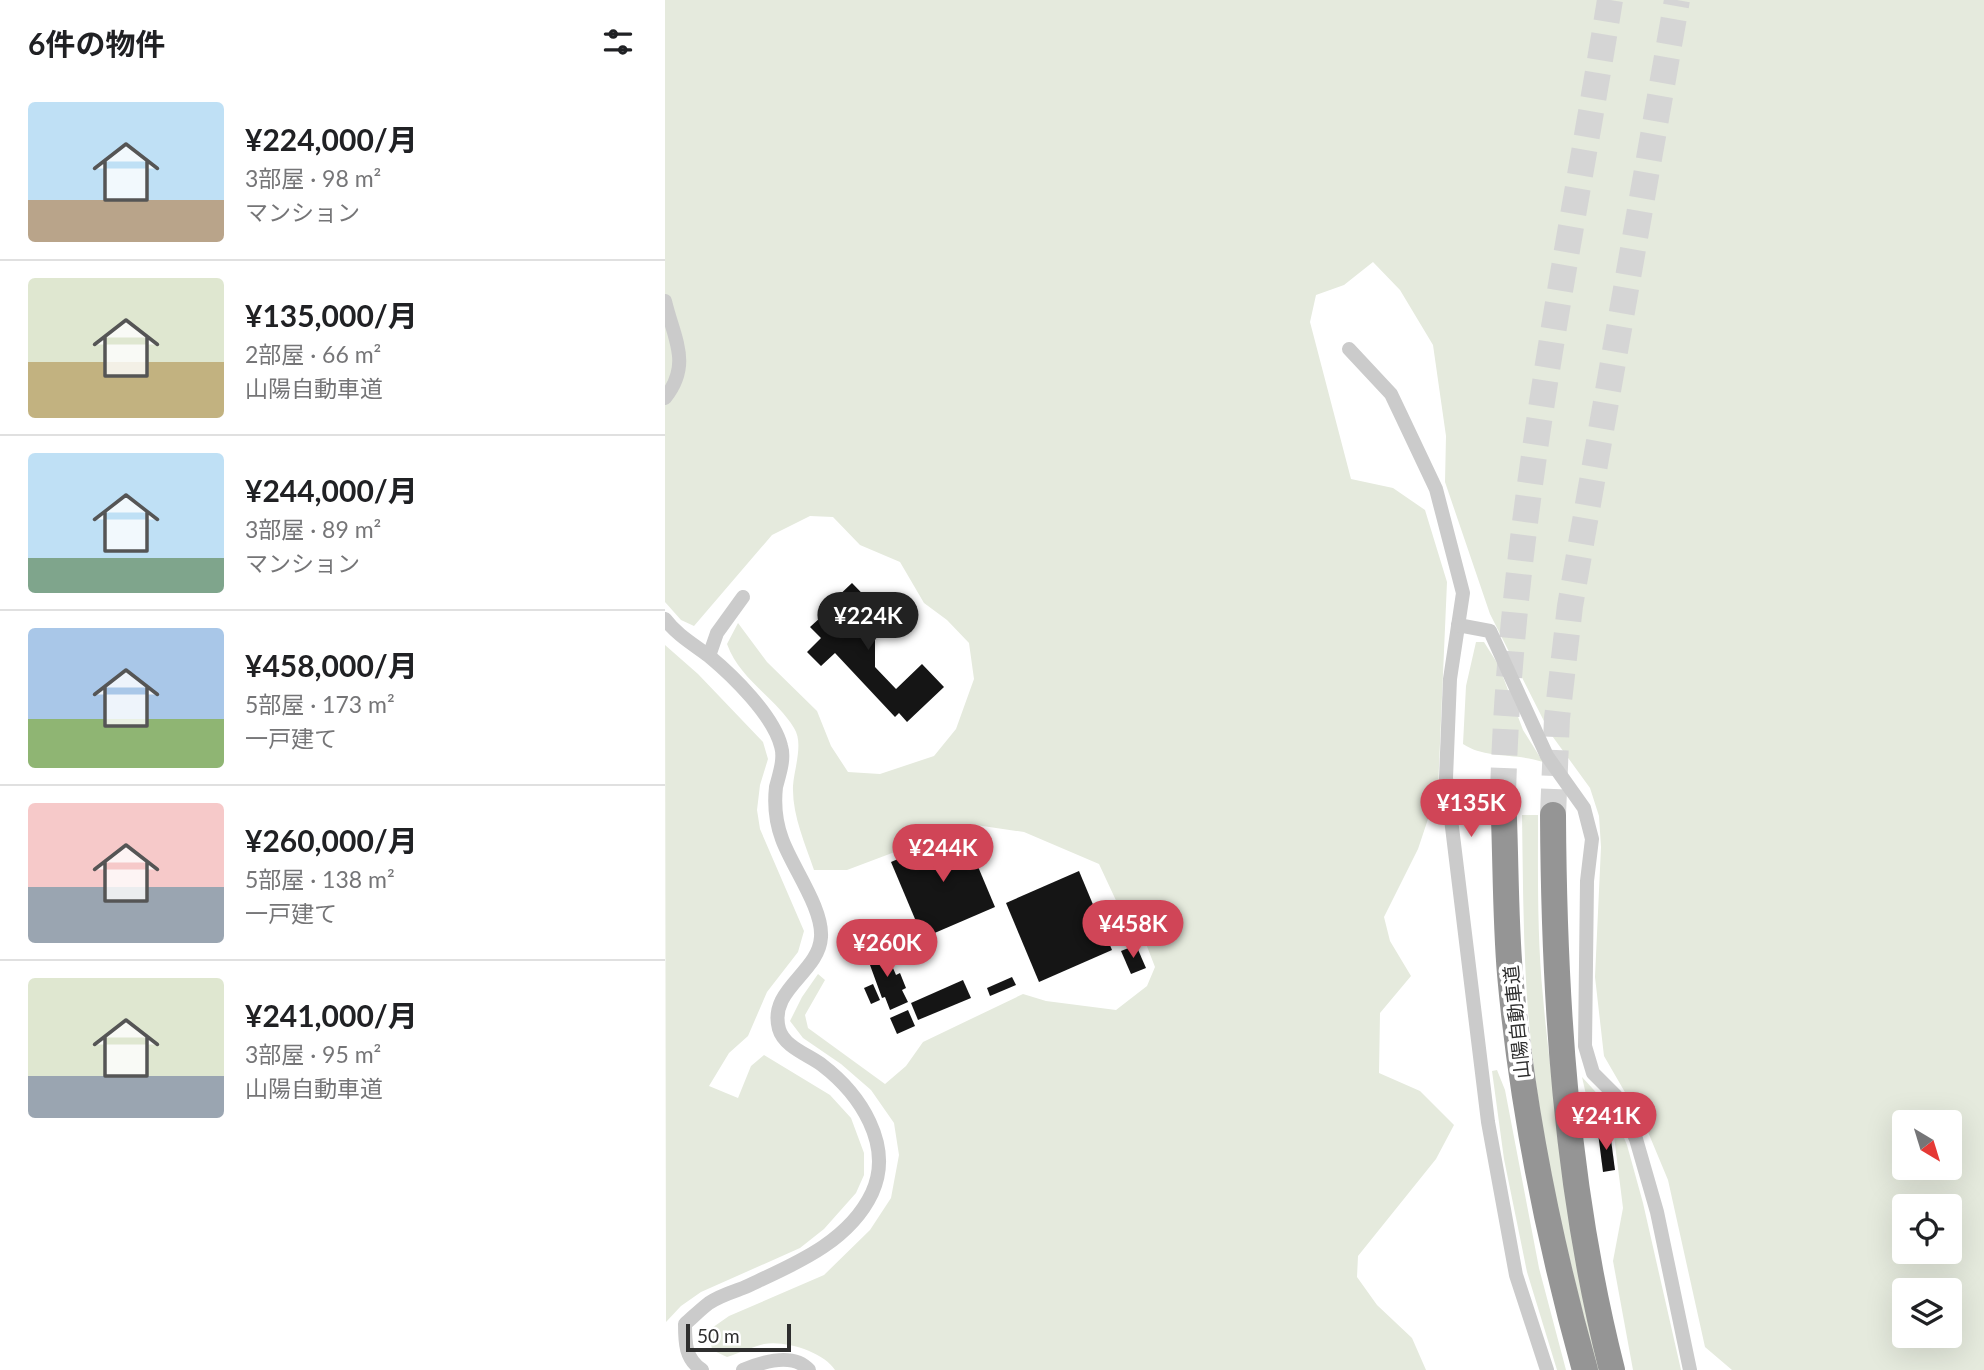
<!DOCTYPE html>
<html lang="ja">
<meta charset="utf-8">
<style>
:root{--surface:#fff;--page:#f2f2f2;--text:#202124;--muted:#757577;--line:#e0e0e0;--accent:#d04557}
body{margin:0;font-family:Lato,"Noto Sans JP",sans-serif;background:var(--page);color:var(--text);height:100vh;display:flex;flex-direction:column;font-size:26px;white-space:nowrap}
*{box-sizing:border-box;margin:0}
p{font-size:23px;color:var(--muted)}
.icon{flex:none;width:38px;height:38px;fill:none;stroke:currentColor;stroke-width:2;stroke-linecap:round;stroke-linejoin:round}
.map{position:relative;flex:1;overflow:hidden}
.sheet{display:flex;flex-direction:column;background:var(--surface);width:665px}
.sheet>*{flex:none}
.needle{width:46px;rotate:142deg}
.tools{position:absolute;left:1227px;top:1110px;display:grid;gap:14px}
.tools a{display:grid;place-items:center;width:70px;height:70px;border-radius:7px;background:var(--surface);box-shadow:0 7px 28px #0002;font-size:35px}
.scale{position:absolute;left:21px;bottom:18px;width:105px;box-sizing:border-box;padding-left:7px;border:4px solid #2e2e2e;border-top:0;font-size:19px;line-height:24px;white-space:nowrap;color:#2e2e2e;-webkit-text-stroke:5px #fff;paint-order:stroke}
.price{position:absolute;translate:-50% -60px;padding:0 16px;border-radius:24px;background:var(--accent);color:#fff;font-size:23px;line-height:46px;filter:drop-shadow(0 2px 4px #0008)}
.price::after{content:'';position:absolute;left:50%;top:42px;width:21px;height:16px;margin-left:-10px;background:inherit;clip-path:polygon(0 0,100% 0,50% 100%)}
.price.selected{background:#222;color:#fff}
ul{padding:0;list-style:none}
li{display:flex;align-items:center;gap:21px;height:175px;padding:0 28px}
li+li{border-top:2px solid var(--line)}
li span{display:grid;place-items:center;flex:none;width:196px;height:140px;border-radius:7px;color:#555}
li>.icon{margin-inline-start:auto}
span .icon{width:84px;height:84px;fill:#fffc;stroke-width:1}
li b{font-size:30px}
h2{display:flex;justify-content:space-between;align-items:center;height:84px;padding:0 28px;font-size:30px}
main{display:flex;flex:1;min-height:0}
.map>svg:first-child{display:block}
.green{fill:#e5eadd;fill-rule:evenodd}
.building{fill:#151515}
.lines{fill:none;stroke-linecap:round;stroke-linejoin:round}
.highway-tunnel{stroke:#d5d5d5;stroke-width:26;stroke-dasharray:26 13;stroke-linecap:butt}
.street{stroke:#cbcbcb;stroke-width:14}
.highway{stroke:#959595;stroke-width:26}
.labels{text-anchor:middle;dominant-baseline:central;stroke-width:7;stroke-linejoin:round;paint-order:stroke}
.street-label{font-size:19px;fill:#2e2e2e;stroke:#fff}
</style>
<main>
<section class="sheet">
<h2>6件の物件<svg class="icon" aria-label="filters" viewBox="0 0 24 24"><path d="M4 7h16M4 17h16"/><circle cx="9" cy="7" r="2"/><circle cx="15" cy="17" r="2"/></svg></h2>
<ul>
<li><span style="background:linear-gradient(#bfe0f5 70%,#b9a48a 0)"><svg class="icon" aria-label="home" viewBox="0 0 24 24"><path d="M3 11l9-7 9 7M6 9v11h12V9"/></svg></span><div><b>¥224,000/月</b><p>3部屋 · 98 m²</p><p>マンション</p></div></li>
<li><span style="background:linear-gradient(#dfe7d0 60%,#c2b280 0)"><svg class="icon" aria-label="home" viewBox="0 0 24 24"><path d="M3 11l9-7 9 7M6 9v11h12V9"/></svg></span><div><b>¥135,000/月</b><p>2部屋 · 66 m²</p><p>山陽自動車道</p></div></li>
<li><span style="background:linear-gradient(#bfe0f5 75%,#7fa58c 0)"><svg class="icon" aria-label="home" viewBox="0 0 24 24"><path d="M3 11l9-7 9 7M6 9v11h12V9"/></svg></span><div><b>¥244,000/月</b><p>3部屋 · 89 m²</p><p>マンション</p></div></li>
<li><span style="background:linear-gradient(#a9c7e8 65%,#8fb573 0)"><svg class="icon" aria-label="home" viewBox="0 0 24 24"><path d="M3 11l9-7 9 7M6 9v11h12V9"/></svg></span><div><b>¥458,000/月</b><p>5部屋 · 173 m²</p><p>一戸建て</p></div></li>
<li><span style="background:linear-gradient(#f6c9c9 60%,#9aa5b1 0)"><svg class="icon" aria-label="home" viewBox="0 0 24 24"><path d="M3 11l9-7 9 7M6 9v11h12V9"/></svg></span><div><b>¥260,000/月</b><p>5部屋 · 138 m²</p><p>一戸建て</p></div></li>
<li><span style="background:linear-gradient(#dfe7d0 70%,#9aa5b1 0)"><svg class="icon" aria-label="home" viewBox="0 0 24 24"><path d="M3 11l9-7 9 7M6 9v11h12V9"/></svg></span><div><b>¥241,000/月</b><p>3部屋 · 95 m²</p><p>山陽自動車道</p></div></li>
</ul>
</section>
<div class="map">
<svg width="1319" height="1370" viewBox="0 0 1319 1370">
<rect width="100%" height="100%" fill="#fff"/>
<!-- green -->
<g class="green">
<path d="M 0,0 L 1319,0 L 1319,1370 L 1067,1370 L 1040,1347 L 1003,1180 L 983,1132 L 939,1056 L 930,977 L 936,847 L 934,816 L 925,788 L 885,733 L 825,614 L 780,482 L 781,436 L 768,345 L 735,290 L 708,262 L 679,285 L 651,295 L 645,322 L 686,479 L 728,488 L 760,510 L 782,582 L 773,789 L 753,849 L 719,917 L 725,941 L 746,976 L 715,1013 L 714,1073 L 755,1091 L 789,1125 L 771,1159 L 693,1256 L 692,1277 L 712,1305 L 747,1338 L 761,1370 L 170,1370 C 159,1352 120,1340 99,1344 C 87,1347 74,1353 62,1357 L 47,1350 L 44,1330 L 64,1316 L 159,1275 L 205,1230 L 226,1198 L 234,1155 L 229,1123 L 206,1090 L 176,1064 L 138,1038 L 125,1021 L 137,997 L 153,974 L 160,980 L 140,1015 L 143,1028 L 220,1084 L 241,1066 L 258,1042 L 358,994 L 381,1001 L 451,1010 L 482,986 L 490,967 L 478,936 L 455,909 L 434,864 L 359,832 L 304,824 L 182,870 L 149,870 C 140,843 127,815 128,786 C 129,769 139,743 129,728 C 110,697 75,680 62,644 L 73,623 L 102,662 L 152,711 L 166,746 L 183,772 L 215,774 L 269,756 L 291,729 L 309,679 L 304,643 L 282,620 L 259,603 L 235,562 L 195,545 L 168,517 L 145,516 L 107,535 L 29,626 L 16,620 L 0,602 ZM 1239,1122 L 1284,1122 L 1284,1167 L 1239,1167 ZM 1239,1206 L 1284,1206 L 1284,1251 L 1239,1251 ZM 1239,1290 L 1284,1290 L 1284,1335 L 1239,1335 Z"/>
<path d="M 811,642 L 819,642 L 834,666 L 858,730 L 878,762 C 853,753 820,759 798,744 L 801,686 Z"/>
<polygon points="0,645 33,674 98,742 103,759 95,785 92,810 95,829 139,931 133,952 102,992 83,1036 64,1053 44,1086 73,1098 86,1066 99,1055 165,1095 186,1118 199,1153 199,1175 191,1193 159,1229 135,1248 36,1292 16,1306 1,1322"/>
<path d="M 857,815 L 873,815 C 873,876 872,936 878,997 C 889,1123 913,1246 937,1370 L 933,1370 C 901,1253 873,1133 863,1011 C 858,946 858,880 857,815 Z"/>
<polygon points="832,1070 840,1090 874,1268 901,1370 892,1370 862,1272 839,1159 827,1071"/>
<polygon points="917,1077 948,1111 962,1145 978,1203 1016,1370 968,1370 948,1261 958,1208 948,1128 925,1112"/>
</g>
<!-- building -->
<g class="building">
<polygon points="187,583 224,621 210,634 210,667 231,689 257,664 279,687 242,722 234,713 230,717 170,653 156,666 142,652 156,638 145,627 156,617 155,604 168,601"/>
<polygon points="298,831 330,907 258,938 226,862"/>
<polygon points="414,871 447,950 374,982 341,903"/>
<polygon points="471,945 481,968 466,974 456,951"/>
<polygon points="219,947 231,975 235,973 241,988 237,990 243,1002 225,1010 220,997 217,998 201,954"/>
<polygon points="347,977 351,985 325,996 322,988"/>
<polygon points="298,980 306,998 253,1020 246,1003"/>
<polygon points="208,984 215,1000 206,1004 199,988"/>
<polygon points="243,1010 250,1026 232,1034 225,1018"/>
<polygon points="945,1132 950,1170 938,1172 933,1133"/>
</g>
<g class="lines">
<!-- highway-tunnel -->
<g class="highway-tunnel">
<path d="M 838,794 C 845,527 902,263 945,0"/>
<polyline points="888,815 892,718 905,606 1012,0"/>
</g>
<!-- street -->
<g class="street">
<path d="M 0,301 C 9,339 27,364 0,398"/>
<polyline points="684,349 726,394 736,415 771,489 798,593 785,679 781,778 823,1122 851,1275 882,1370"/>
<path d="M 0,619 C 12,635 28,644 44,656 C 68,676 108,715 116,746 C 120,759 114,775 111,787 C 109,805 111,823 117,839 C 127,867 158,908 156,937 C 154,973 103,989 114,1029 C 119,1047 144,1055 157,1065 C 195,1094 229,1145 207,1193 C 183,1244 125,1266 78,1288 C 67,1292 54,1296 44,1303 C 36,1309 28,1317 20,1324 C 20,1342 20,1359 37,1370"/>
<polyline points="793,625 825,631 882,756 919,808 927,839 922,881 920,1046 928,1073 951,1096 971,1139 992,1212 1025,1370"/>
<polyline points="44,656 52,633 78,597"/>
<path d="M 78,1370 C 97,1362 128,1352 144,1370"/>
</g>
<!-- highway -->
<g class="highway">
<path d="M 838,794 C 841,854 840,915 845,974 C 857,1108 884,1241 920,1370"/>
<path d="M 888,815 C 889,1001 901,1189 947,1370"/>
</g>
</g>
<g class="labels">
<!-- street labels -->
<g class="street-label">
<text transform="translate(851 1022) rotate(-96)">山陽自動車道</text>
</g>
</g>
</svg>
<div class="tools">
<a><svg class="needle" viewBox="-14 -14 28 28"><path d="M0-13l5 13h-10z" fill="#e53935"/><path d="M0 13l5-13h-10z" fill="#757577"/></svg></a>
<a><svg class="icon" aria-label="locate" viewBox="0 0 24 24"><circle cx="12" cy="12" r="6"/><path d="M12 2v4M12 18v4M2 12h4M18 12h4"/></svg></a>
<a><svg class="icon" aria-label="layers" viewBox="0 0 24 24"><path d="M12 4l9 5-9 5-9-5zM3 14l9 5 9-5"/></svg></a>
</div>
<div class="scale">50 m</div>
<b class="price selected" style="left:203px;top:652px">¥224K</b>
<b class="price" style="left:806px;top:839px">¥135K</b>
<b class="price" style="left:278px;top:884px">¥244K</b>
<b class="price" style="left:468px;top:960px">¥458K</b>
<b class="price" style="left:222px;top:979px">¥260K</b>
<b class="price" style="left:941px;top:1152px">¥241K</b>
</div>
</main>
